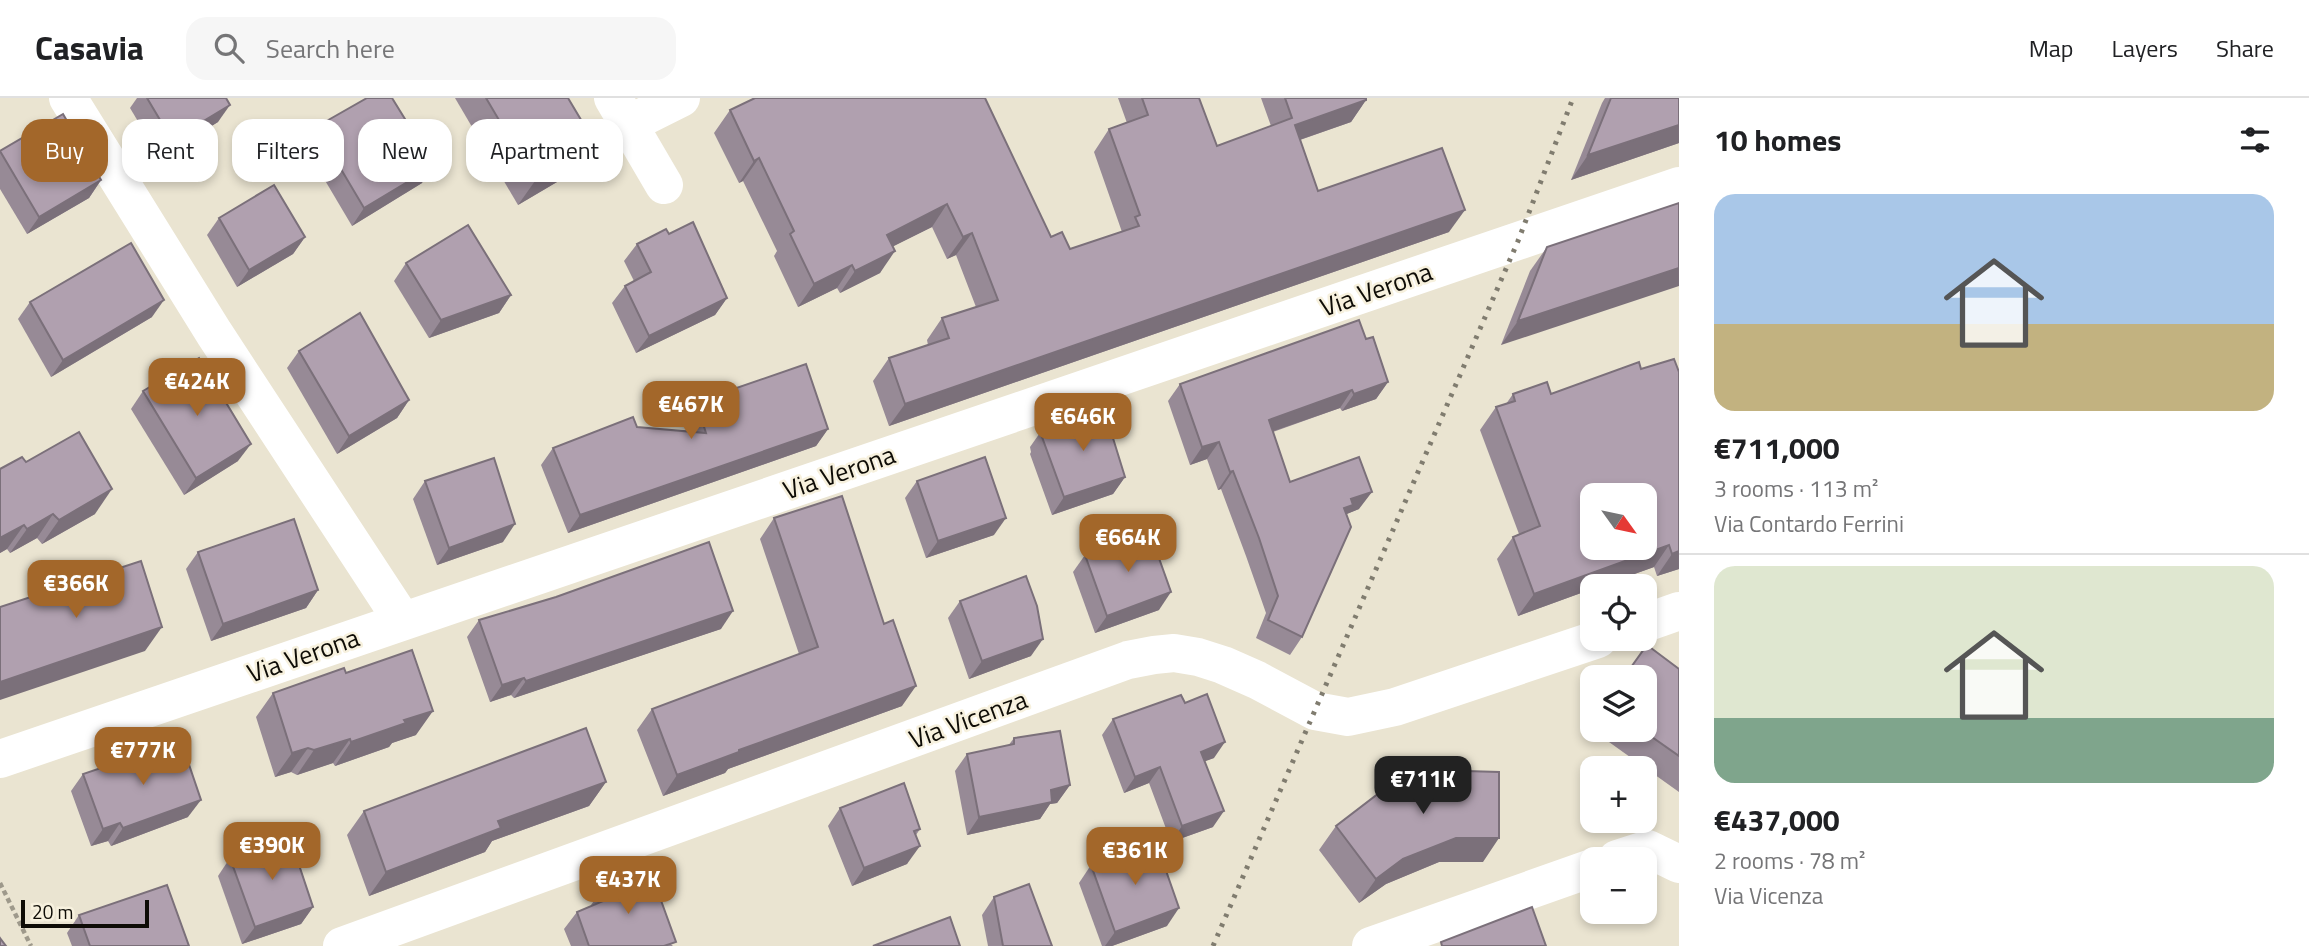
<!DOCTYPE html>
<meta charset="utf-8">
<style>
:root{--surface:#fff;--page:#f6f6f6;--text:#202124;--muted:#757577;--line:#e0e0e0;--accent:#a3672a}
body{margin:0;font-family:"Titillium Web",sans-serif;background:var(--page);color:var(--text);height:100vh;display:flex;flex-direction:column;font-size:26px;white-space:nowrap}
*{box-sizing:border-box;margin:0}
p{font-size:23px;color:var(--muted)}
.icon{flex:none;width:38px;height:38px;fill:none;stroke:currentColor;stroke-width:2;stroke-linecap:round;stroke-linejoin:round}
.map{position:relative;flex:1;overflow:hidden}
.drawer{display:flex;flex-direction:column;background:var(--surface);width:630px}
.drawer>*{flex:none}
.guide{position:absolute;left:21px;top:21px;width:665px;height:63px;display:flex;gap:14px}
.needle{width:46px;rotate:123deg}
.tools{position:absolute;left:1580px;top:385px;display:grid;gap:14px}
.tools a{display:grid;place-items:center;width:77px;height:77px;border-radius:14px;background:var(--surface);box-shadow:0 4px 10px #0003;font-size:35px}
.scale{position:absolute;left:21px;bottom:18px;width:128px;box-sizing:border-box;padding-left:7px;border:4px solid #0e0c06;border-top:0;font-size:19px;line-height:24px;white-space:nowrap;color:#0e0c06;-webkit-text-stroke:5px #f7f1de;paint-order:stroke}
.price{position:absolute;translate:-50% -60px;padding:0 16px;border-radius:14px;background:var(--accent);color:#fff;font-size:23px;line-height:46px;filter:drop-shadow(0 2px 4px #0008)}
.price::after{content:'';position:absolute;left:50%;top:42px;width:21px;height:16px;margin-left:-10px;background:inherit;clip-path:polygon(0 0,100% 0,50% 100%)}
.price.active{background:#222;color:#fff}
ul{padding:0;list-style:none}
li{display:grid;align-content:center;gap:14px;height:371px;padding:0 35px}
li+li{border-top:2px solid var(--line)}
li span{display:grid;place-items:center;height:217px;border-radius:21px;color:#555}
li>.icon{margin-inline-start:auto}
span .icon{width:126px;height:126px;fill:#fffc;stroke-width:1}
li b{font-size:30px}
h2{display:flex;justify-content:space-between;align-items:center;height:84px;padding:0 35px;font-size:30px}
.chip{padding:0 24px;border-radius:21px;background:var(--surface);box-shadow:0 4px 10px #0003;font-size:24px;line-height:63px}
.chip.active{background:var(--accent);color:#fff}
header{display:flex;align-items:center;gap:42px;box-sizing:border-box;height:98px;padding:0 35px;background:var(--surface);border-bottom:2px solid var(--line)}
header strong{font-size:33px}
nav{display:flex;gap:38px;margin-inline-start:auto;font-size:24px}
.search{width:490px;height:63px;background:var(--page);display:flex;align-items:center;gap:18px;box-sizing:border-box;padding:0 24px;border-radius:21px;color:var(--muted);font-size:26px}
main{display:flex;flex:1;min-height:0}
.map>svg:first-child{display:block}
.lines{fill:none;stroke-linecap:round;stroke-linejoin:round}
.path{stroke:#9e998b;stroke-width:4.5;stroke-dasharray:5 3.5;stroke-linecap:butt}
.minor{stroke:#fff;stroke-width:38}
.rail{stroke:#807c6f;stroke-width:5;stroke-dasharray:3.5 7;stroke-linecap:butt}
.wall{fill:#978a96}
.shaded-wall{fill:#7b707a}
.building{fill:#b0a0af;stroke:#7b707a;stroke-width:2;fill-rule:evenodd}
.labels{text-anchor:middle;dominant-baseline:central;stroke-width:5;stroke-linejoin:round;paint-order:stroke}
.street-label{font-size:26px;fill:#0e0c06;stroke:#f7f1de}
</style>
<header>
<strong>Casavia</strong>
<div class="search"><svg class="icon" aria-label="search" viewBox="0 0 24 24"><circle cx="10" cy="10" r="6"/><path d="M15 15l6 6"/></svg>Search here</div>
<nav><a>Map</a><a>Layers</a><a>Share</a></nav>
</header>
<main>
<div class="map">
<svg width="1679" height="848" viewBox="0 0 1679 848">
<rect width="100%" height="100%" fill="#eae4d1"/>
<g class="lines">
<!-- path -->
<polyline class="path" points="0,785 31,848"/>
<!-- minor -->
<g class="minor">
<polyline points="68,0 214,235 402,522"/>
<polyline points="613,0 664,87"/>
<polyline points="629,26 681,0"/>
<polyline points="1645,525 1679,513"/>
<polyline points="0,661 1679,88"/>
<polyline points="1617,761 1648,751 1679,766"/>
<polyline points="342,848 1128,562 1154,557 1174,555 1198,559 1223,567 1257,582 1315,613 1348,619 1395,609 1598,541"/>
<polyline points="1371,848 1592,770"/>
</g>
<!-- rail -->
<polyline class="rail" points="1213,848 1518,143 1573,0"/>
</g>
<!-- wall -->
<g class="wall">
<polygon points="137,0 226,0 218,24 160,60 130,10"/>
<polygon points="455,0 568,0 596,47 579,71 518,107"/>
<polygon points="1118,0 1199,0 1217,48 1271,28 1261,0 1366,0 1366,2 1351,24 1300,42 1318,93 1449,134 889,328 873,283 889,260 928,247 927,242 942,220 976,209 956,157 947,161 932,129 893,148 880,175 840,195 837,190 798,209 774,158 777,153 743,83 739,85 714,35 730,12 1051,139 1070,151 1122,134 1094,54 1109,31 1127,25"/>
<polygon points="1605,0 1679,0 1679,45 1571,82 1602,5"/>
<polygon points="316,29 422,85 352,128 304,47"/>
<polygon points="0,53 101,82 89,100 27,136 0,91"/>
<polygon points="1679,105 1501,247 1530,173 1547,149"/>
<polygon points="219,120 305,139 293,156 237,189 207,137"/>
<polygon points="669,136 727,200 715,217 636,255 612,205 625,188 634,183 624,163 637,146"/>
<polygon points="406,165 511,197 499,215 429,240 394,183"/>
<polygon points="30,204 152,219 51,279 18,221"/>
<polygon points="1366,241 1388,284 1376,301 1342,313 1340,310 1273,334 1290,384 1359,411 1346,416 1302,539 1290,557 1256,540 1266,515 1246,458 1221,391 1218,392 1207,361 1190,367 1168,303 1180,286"/>
<polygon points="299,253 409,302 397,320 337,356 287,270"/>
<polygon points="1641,271 1679,274 1679,471 1657,478 1654,469 1601,488 1592,488 1592,491 1518,518 1497,461 1513,439 1519,436 1480,332 1496,309 1506,306 1513,296 1551,296"/>
<polygon points="143,293 238,363 184,397 131,311"/>
<polygon points="696,304 828,331 816,348 568,435 541,367 553,350 637,329 688,333 684,322"/>
<polygon points="1042,332 1125,379 1113,396 1052,417 1030,356 1031,354 1030,349"/>
<polygon points="26,364 95,416 42,446 37,440 10,455 7,451 0,455 0,371"/>
<polygon points="425,383 503,444 437,467 413,401"/>
<polygon points="917,383 994,437 926,460 905,400"/>
<polygon points="774,420 902,608 728,671 725,675 663,698 637,632 652,611 799,556 760,441"/>
<polygon points="198,454 318,492 306,510 211,543 186,471"/>
<polygon points="1085,457 1159,512 1095,535 1073,474"/>
<polygon points="960,503 1031,558 969,581 948,520"/>
<polygon points="479,522 721,531 514,600 511,597 490,604 467,539"/>
<polygon points="1679,571 1679,694 1588,629 1592,623 1592,632 1645,632"/>
<polygon points="346,575 416,637 392,645 389,649 335,668 333,665 297,677 291,674 275,679 256,619 273,595"/>
<polygon points="1113,621 1214,660 1204,663 1213,729 1171,744 1149,685 1124,695 1102,637"/>
<polygon points="1014,640 1070,687 1057,705 1050,706 1040,721 967,737 955,673 967,656 1008,648"/>
<polygon points="83,676 188,719 111,748 108,743 91,748 71,693"/>
<polygon points="606,684 589,708 492,743 485,754 369,798 347,737 364,713"/>
<polygon points="840,710 920,731 916,737 907,766 852,788 828,728"/>
<polygon points="1336,728 1483,764 1439,764 1386,786 1359,805 1319,752"/>
<polygon points="230,760 313,809 301,826 242,846 218,778"/>
<polygon points="1091,767 1167,828 1112,848 1102,848 1079,785"/>
<polygon points="604,789 673,848 571,848 564,831 577,814 592,808 591,807"/>
<polygon points="994,799 1052,848 988,848 982,817"/>
<polygon points="79,817 189,848 72,848 67,835"/>
</g>
<!-- shaded-wall -->
<g class="shaded-wall">
<polygon points="1366,2 1351,24 1279,49 1295,27"/>
<polygon points="230,7 218,24 160,60 172,42"/>
<polygon points="1679,27 1679,45 1571,82 1588,57"/>
<polygon points="596,47 579,71 518,107 535,83"/>
<polygon points="759,60 743,83 739,85 754,63"/>
<polygon points="434,68 422,85 352,128 364,110"/>
<polygon points="101,82 89,100 27,136 39,119"/>
<polygon points="947,106 932,129 872,159 887,137"/>
<polygon points="1465,112 1449,134 889,328 905,306"/>
<polygon points="972,135 956,157 947,161 963,139"/>
<polygon points="305,139 293,156 237,189 249,172"/>
<polygon points="895,153 880,175 840,195 855,173"/>
<polygon points="852,167 837,190 798,209 814,186"/>
<polygon points="1679,170 1679,188 1501,247 1518,223"/>
<polygon points="511,197 499,215 429,240 441,222"/>
<polygon points="727,200 715,217 636,255 649,238"/>
<polygon points="164,202 152,219 51,279 63,262"/>
<polygon points="1388,284 1376,301 1342,313 1354,296"/>
<polygon points="1352,292 1340,310 1256,339 1269,322"/>
<polygon points="409,302 397,320 337,356 349,338"/>
<polygon points="828,331 816,348 568,435 580,417"/>
<polygon points="1219,344 1207,361 1190,367 1202,349"/>
<polygon points="251,346 238,363 184,397 196,380"/>
<polygon points="1233,373 1221,391 1218,392 1230,374"/>
<polygon points="1125,379 1113,396 1052,417 1064,399"/>
<polygon points="112,391 95,416 42,446 59,422"/>
<polygon points="1372,394 1359,411 1347,416 1332,427 1351,401"/>
<polygon points="53,416 37,440 10,455 27,431"/>
<polygon points="1006,420 994,437 926,460 938,443"/>
<polygon points="515,426 503,444 437,467 449,450"/>
<polygon points="24,427 7,451 0,455 0,440"/>
<polygon points="1669,447 1654,469 1601,488 1592,488 1592,491 1518,518 1534,496"/>
<polygon points="1679,453 1679,471 1657,478 1672,456"/>
<polygon points="318,492 306,510 211,543 223,526"/>
<polygon points="1171,494 1159,512 1095,535 1107,518"/>
<polygon points="733,513 721,531 514,600 526,583"/>
<polygon points="162,529 145,553 0,602 0,584"/>
<polygon points="1043,541 1031,558 969,581 982,563"/>
<polygon points="524,580 511,597 490,604 502,587"/>
<polygon points="916,588 902,608 728,671 725,675 663,698 677,677 739,652"/>
<polygon points="433,613 416,637 392,645 389,649 335,668 351,644 404,622"/>
<polygon points="350,641 333,665 297,677 314,652"/>
<polygon points="1225,644 1214,660 1190,669 1201,654"/>
<polygon points="308,650 291,674 275,679 292,655"/>
<polygon points="1160,669 1149,685 1124,695 1135,679"/>
<polygon points="606,684 589,708 492,743 485,754 369,798 386,774 498,723"/>
<polygon points="1070,687 1057,705 1050,706 1040,721 967,737 979,719 1051,692"/>
<polygon points="201,702 188,719 111,748 123,730"/>
<polygon points="1224,713 1213,729 1171,744 1182,728"/>
<polygon points="120,725 108,743 91,748 103,731"/>
<polygon points="1456,740 1499,740 1483,764 1439,764 1386,786 1359,805 1376,781 1403,761"/>
<polygon points="920,748 907,766 852,788 864,770"/>
<polygon points="313,809 301,826 242,846 255,829"/>
<polygon points="1179,810 1167,828 1112,848 1105,848 1115,834"/>
</g>
<!-- building -->
<g class="building">
<polygon points="147,0 226,0 230,7 172,42"/>
<polygon points="367,0 392,0 434,68 364,110 316,29"/>
<polygon points="486,0 568,0 596,47 535,83"/>
<polygon points="755,0 985,0 1051,139 1062,134 1070,151 1139,128 1135,119 1140,117 1109,31 1148,17 1142,0 1199,0 1217,48 1292,20 1285,0 1366,0 1366,2 1295,27 1318,93 1442,50 1465,112 905,306 889,260 949,240 942,220 998,202 972,135 963,139 947,106 887,137 895,153 855,173 852,167 814,186 790,136 794,133 759,60 754,63 730,12"/>
<polygon points="1611,0 1679,0 1679,27 1588,57"/>
<polygon points="63,16 101,82 39,119 0,53"/>
<polygon points="274,87 305,139 249,172 219,120"/>
<polygon points="1679,105 1679,170 1518,223 1547,149"/>
<polygon points="693,124 727,200 649,238 625,188 651,174 637,146 666,131 669,136"/>
<polygon points="468,127 511,197 441,222 406,165"/>
<polygon points="131,145 164,202 63,262 30,204"/>
<polygon points="360,215 409,302 349,338 299,253"/>
<polygon points="1359,222 1366,241 1373,239 1388,284 1354,296 1352,292 1269,322 1290,384 1359,359 1372,394 1351,401 1353,407 1344,410 1351,429 1302,539 1268,522 1278,498 1259,440 1233,373 1230,374 1219,344 1202,349 1180,286"/>
<polygon points="199,260 251,346 196,380 143,293"/>
<path d="M 1674,261 L 1679,274 L 1679,453 L 1672,456 L 1669,447 L 1534,496 L 1513,439 L 1540,428 L 1496,309 L 1515,303 L 1513,296 L 1547,284 L 1551,296 L 1639,264 L 1641,271 ZM 1592,397 L 1645,397 L 1645,450 L 1592,450 Z"/>
<polygon points="806,266 828,331 580,417 553,350 633,319 637,329 706,335 696,304"/>
<polygon points="1104,311 1125,379 1064,399 1042,339 1044,338 1042,332"/>
<polygon points="79,334 112,391 59,422 53,416 27,431 24,427 0,440 0,371 22,359 26,364"/>
<polygon points="985,359 1006,420 938,443 917,383"/>
<polygon points="494,360 515,426 449,450 425,383"/>
<polygon points="842,398 884,526 893,522 916,588 739,652 739,654 677,677 652,611 818,549 774,420"/>
<polygon points="294,421 318,492 223,526 198,454"/>
<polygon points="1150,435 1171,494 1107,518 1085,457"/>
<polygon points="709,444 733,513 526,583 524,580 502,587 479,522 556,499"/>
<polygon points="141,463 162,529 0,584 0,509"/>
<polygon points="1026,478 1037,508 1043,541 982,563 960,503"/>
<polygon points="1647,547 1679,571 1679,658 1642,632 1645,632 1645,579 1624,579"/>
<polygon points="412,552 433,613 404,622 406,625 351,644 350,641 314,652 308,650 292,655 273,595 344,570 346,575"/>
<polygon points="1207,596 1225,644 1201,654 1224,713 1182,728 1160,669 1135,679 1113,621 1181,597 1185,605"/>
<polygon points="586,630 606,684 498,723 501,730 386,774 364,713"/>
<polygon points="1060,633 1070,687 1051,692 1052,704 979,719 967,656 1014,646 1014,640"/>
<polygon points="181,643 201,702 123,730 120,725 103,731 83,676"/>
<polygon points="1431,672 1499,674 1499,740 1456,740 1403,761 1376,781 1336,728 1387,689"/>
<polygon points="904,685 920,731 914,733 920,748 864,770 840,710"/>
<polygon points="290,740 313,809 255,829 230,760"/>
<polygon points="1156,744 1179,810 1115,834 1091,767"/>
<polygon points="650,772 676,844 664,848 589,848 577,814 608,801 604,789"/>
<polygon points="1029,786 1052,848 1003,848 994,799"/>
<polygon points="167,787 189,848 90,848 79,817"/>
<polygon points="1532,809 1546,848 1442,848 1441,844"/>
<polygon points="950,819 960,848 873,848"/>
<polygon points="0,840 6,848 0,848"/>
</g>
<g class="labels">
<!-- street labels -->
<g class="street-label">
<text transform="translate(1376 191) rotate(-19)">Via Verona</text>
<text transform="translate(839 374) rotate(-19)">Via Verona</text>
<text transform="translate(303 557) rotate(-19)">Via Verona</text>
<text transform="translate(968 621) rotate(-20)">Via Vicenza</text>
</g>
</g>
</svg>
<div class="tools">
<a><svg class="needle" viewBox="-14 -14 28 28"><path d="M0-13l5 13h-10z" fill="#e53935"/><path d="M0 13l5-13h-10z" fill="#757577"/></svg></a>
<a><svg class="icon" aria-label="locate" viewBox="0 0 24 24"><circle cx="12" cy="12" r="6"/><path d="M12 2v4M12 18v4M2 12h4M18 12h4"/></svg></a>
<a><svg class="icon" aria-label="layers" viewBox="0 0 24 24"><path d="M12 4l9 5-9 5-9-5zM3 14l9 5 9-5"/></svg></a>
<a>+</a>
<a>−</a>
</div>
<div class="scale">20 m</div>
<b class="price" style="left:197px;top:320px">€424K</b>
<b class="price" style="left:691px;top:343px">€467K</b>
<b class="price" style="left:1083px;top:355px">€646K</b>
<b class="price" style="left:1128px;top:476px">€664K</b>
<b class="price" style="left:76px;top:522px">€366K</b>
<b class="price" style="left:143px;top:689px">€777K</b>
<b class="price active" style="left:1423px;top:718px">€711K</b>
<b class="price" style="left:272px;top:784px">€390K</b>
<b class="price" style="left:1135px;top:789px">€361K</b>
<b class="price" style="left:628px;top:818px">€437K</b>
<div class="guide">
<a class="chip active">Buy</a>
<a class="chip">Rent</a>
<a class="chip">Filters</a>
<a class="chip">New</a>
<a class="chip">Apartment</a>
</div>
</div>
<section class="drawer">
<h2>10 homes<svg class="icon" aria-label="filters" viewBox="0 0 24 24"><path d="M4 7h16M4 17h16"/><circle cx="9" cy="7" r="2"/><circle cx="15" cy="17" r="2"/></svg></h2>
<ul>
<li><span style="background:linear-gradient(#a9c7e8 60%,#c2b280 0)"><svg class="icon" aria-label="home" viewBox="0 0 24 24"><path d="M3 11l9-7 9 7M6 9v11h12V9"/></svg></span><div><b>€711,000</b><p>3 rooms · 113 m²</p><p>Via Contardo Ferrini</p></div></li>
<li><span style="background:linear-gradient(#dfe7d0 70%,#7fa58c 0)"><svg class="icon" aria-label="home" viewBox="0 0 24 24"><path d="M3 11l9-7 9 7M6 9v11h12V9"/></svg></span><div><b>€437,000</b><p>2 rooms · 78 m²</p><p>Via Vicenza</p></div></li>
</ul>
</section>
</main>
